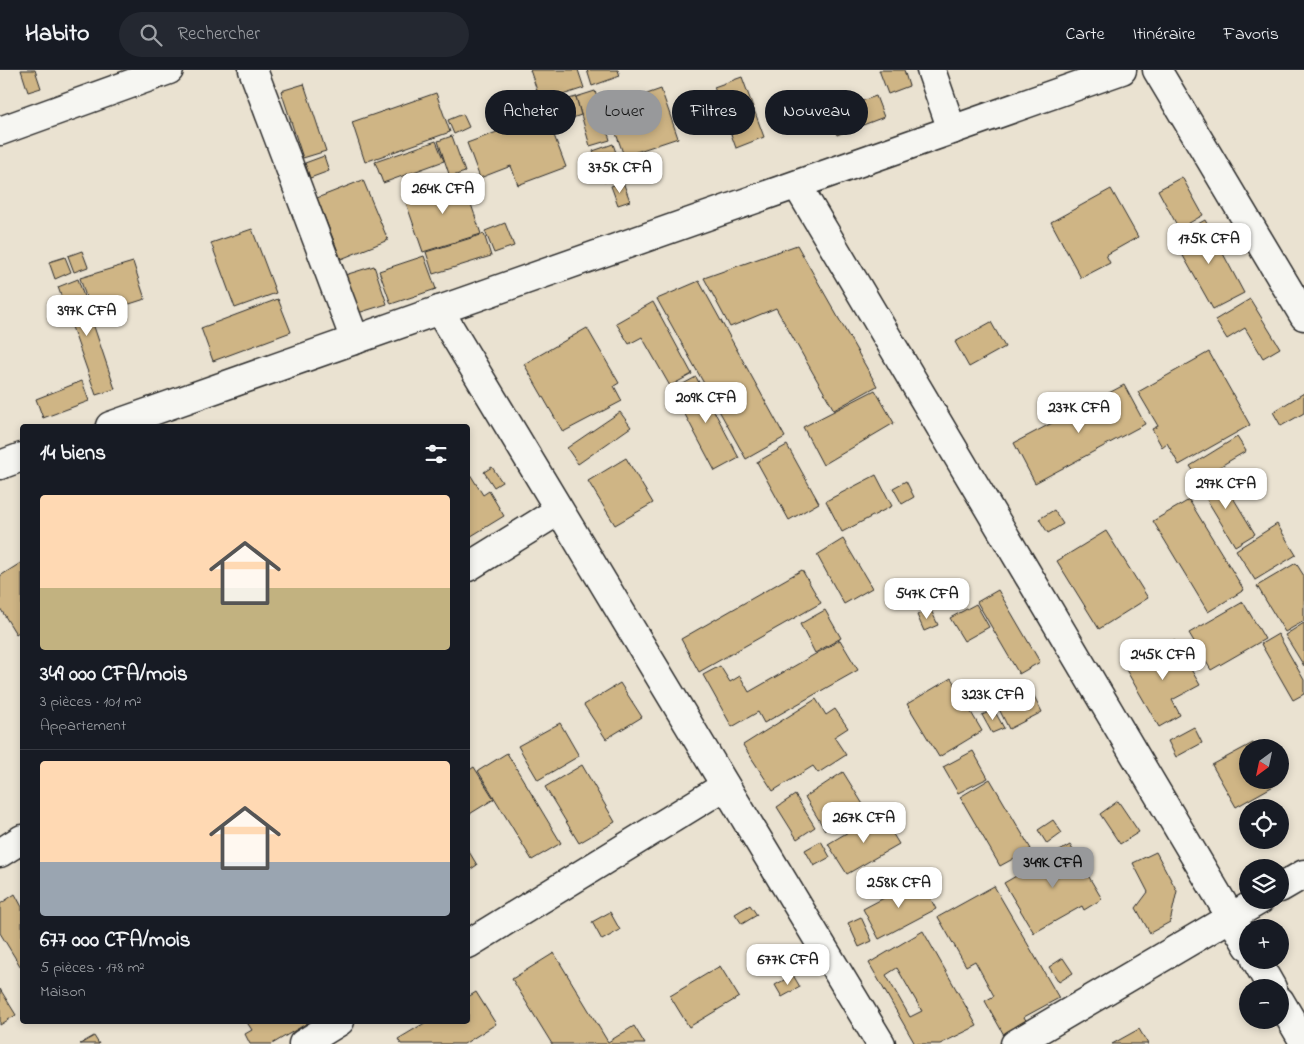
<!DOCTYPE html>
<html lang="fr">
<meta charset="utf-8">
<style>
:root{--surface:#171b24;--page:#242831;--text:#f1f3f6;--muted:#9ea1a6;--line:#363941;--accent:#98999b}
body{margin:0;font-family:"Indie Flower",sans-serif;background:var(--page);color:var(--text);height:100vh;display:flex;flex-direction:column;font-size:19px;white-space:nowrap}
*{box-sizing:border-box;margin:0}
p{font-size:16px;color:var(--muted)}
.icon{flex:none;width:28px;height:28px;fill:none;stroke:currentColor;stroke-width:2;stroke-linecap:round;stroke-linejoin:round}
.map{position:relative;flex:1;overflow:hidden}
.details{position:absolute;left:20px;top:354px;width:450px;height:600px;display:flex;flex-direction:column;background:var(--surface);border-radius:5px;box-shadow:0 2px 8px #0003}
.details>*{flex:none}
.top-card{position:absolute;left:485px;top:20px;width:475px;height:45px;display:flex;gap:10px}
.needle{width:32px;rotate:213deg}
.controls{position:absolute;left:1239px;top:669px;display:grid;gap:10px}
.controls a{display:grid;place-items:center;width:50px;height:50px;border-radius:50%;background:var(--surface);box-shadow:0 2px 8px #0003;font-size:25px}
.price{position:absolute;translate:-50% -42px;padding:0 11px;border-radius:10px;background:#fff;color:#222;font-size:16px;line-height:32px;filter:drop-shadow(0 1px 2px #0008)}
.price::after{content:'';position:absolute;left:50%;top:30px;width:15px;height:11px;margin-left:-8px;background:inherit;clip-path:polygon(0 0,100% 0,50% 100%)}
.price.on{background:var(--accent);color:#111}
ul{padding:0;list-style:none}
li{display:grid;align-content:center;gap:10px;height:265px;padding:0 20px}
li+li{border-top:1px solid var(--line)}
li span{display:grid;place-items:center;height:155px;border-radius:5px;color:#555}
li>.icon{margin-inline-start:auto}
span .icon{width:90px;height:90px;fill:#fffc;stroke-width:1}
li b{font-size:21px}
h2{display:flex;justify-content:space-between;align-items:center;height:60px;padding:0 20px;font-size:21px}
.pill{padding:0 18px;border-radius:22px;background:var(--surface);box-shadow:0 2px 8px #0003;font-size:18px;line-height:45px}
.pill.on{background:var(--accent);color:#111}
header{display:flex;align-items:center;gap:30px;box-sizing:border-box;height:70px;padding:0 25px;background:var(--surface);border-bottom:1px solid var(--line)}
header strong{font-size:24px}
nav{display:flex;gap:28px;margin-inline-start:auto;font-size:18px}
.search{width:350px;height:45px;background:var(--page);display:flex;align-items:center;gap:12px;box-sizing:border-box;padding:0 18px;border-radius:28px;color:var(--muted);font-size:19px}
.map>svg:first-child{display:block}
.building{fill:#cfb585;stroke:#2b2b2b;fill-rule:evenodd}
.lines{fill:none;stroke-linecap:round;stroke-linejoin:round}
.minor-casing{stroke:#2b2b2b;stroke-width:31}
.minor{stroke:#f6f6f2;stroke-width:28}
</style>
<header>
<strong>Habito</strong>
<div class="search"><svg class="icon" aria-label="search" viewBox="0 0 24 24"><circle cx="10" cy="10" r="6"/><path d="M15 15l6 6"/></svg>Rechercher</div>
<nav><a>Carte</a><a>Itinéraire</a><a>Favoris</a></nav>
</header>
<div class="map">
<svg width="1304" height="974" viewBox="0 0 1304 974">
<rect width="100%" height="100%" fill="#eae2d1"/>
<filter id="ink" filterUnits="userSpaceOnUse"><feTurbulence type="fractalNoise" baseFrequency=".02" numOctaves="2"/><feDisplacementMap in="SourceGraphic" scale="10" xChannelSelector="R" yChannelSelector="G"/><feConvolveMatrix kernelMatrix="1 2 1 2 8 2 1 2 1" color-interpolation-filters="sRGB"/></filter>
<g filter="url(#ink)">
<!-- building -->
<g class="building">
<polygon points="21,0 35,0 41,18 28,22"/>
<polygon points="530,0 578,0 584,18 541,32"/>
<polygon points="587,0 618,0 620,6 592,16"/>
<polygon points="879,0 904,0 909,16 888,24"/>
<polygon points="742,7 764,67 736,78 714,17"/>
<polygon points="304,14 326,81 303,88 281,21"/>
<polygon points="661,19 678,68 624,86 607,38"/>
<polygon points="595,21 610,70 590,76 576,27"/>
<polygon points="436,23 450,62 365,92 352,52"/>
<polygon points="876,26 884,47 837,65 828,43"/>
<polygon points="576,27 581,45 564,51 558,32"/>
<polygon points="463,44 469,57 454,64 448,50"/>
<polygon points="546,44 566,97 518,115 511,96 480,108 467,73"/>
<polygon points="452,66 465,102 450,107 438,71"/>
<polygon points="436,71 444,91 383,113 375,92"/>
<polygon points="613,74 624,106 604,112 593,81"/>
<polygon points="324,86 329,101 310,108 305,93"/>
<polygon points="462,107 481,164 423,182 404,127"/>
<polygon points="1182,107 1203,145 1179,159 1158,120"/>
<polygon points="363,110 388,170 341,189 317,128"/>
<polygon points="623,112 630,131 618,135 611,116"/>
<polygon points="1111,119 1138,167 1106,185 1110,193 1081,208 1051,152"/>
<polygon points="1205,150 1244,223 1213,239 1173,168"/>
<polygon points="505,153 514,176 494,183 485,161"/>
<polygon points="252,159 276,223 235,238 211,173"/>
<polygon points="484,164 491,186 433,204 426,182"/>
<polygon points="797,175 877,316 834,340 776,238 730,257 704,208"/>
<polygon points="82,181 88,197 74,202 68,186"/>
<polygon points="424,186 436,219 391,234 379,201"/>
<polygon points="65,187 71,202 55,209 49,192"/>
<polygon points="133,192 145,229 92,246 80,208"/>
<polygon points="374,196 387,234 358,243 345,205"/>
<polygon points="78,209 115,319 96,325 58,217"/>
<polygon points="699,211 785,367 746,389 657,229"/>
<polygon points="278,229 291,262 213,291 201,258"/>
<polygon points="1250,229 1280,278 1263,288 1245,258 1227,269 1215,250"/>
<polygon points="653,232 692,304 670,316 642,267 629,274 616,253"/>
<polygon points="991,252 1005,277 969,297 955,272"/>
<polygon points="587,258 619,313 614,316 622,331 563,362 524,294"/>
<polygon points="1209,282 1250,355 1179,395 1167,373 1162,377 1152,359 1158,356 1138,322"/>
<polygon points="696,307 739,388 715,401 672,320"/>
<polygon points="82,311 89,331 43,348 36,329"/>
<polygon points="1124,315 1145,354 1035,413 1014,373"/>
<polygon points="875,320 894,353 823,395 803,357"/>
<polygon points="1304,323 1304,343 1281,356 1273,342"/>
<polygon points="620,342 631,357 578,394 567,378"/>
<polygon points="1237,367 1246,381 1199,409 1190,396"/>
<polygon points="787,375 819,433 789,450 757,392"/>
<polygon points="626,388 653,433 615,455 588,411"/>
<polygon points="492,397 502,412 494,417 484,402"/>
<polygon points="468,401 483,425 489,421 504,446 468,468"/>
<polygon points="1218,403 1255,464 1235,476 1198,415"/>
<polygon points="876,405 892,436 842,462 826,431"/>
<polygon points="906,411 914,427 902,434 893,418"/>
<polygon points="1189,430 1244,520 1208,542 1153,451"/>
<polygon points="1054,440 1063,454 1048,463 1039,449"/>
<polygon points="1277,454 1296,485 1255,510 1236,480"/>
<polygon points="1106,461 1148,528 1099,559 1057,491"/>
<polygon points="843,469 872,518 844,534 817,485"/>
<polygon points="22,492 22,560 16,564 0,538 0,506"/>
<polygon points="1296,493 1304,506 1304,551 1285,562 1257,516"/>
<polygon points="802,500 821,533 699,602 681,569"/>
<polygon points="998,520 1040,592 1019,604 977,532"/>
<polygon points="1243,532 1265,569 1211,600 1189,563"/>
<polygon points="976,534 989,557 964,571 950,548"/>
<polygon points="930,538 938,555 924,561 917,545"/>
<polygon points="825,540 841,568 815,583 800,554"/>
<polygon points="1304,553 1304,596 1285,565"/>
<polygon points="1278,564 1304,610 1304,624 1293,630 1261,574"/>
<polygon points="840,570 858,600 764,653 758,642 732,657 703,605 720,596 730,612 740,606 749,622"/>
<polygon points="1174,570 1200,615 1172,630 1180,645 1159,657 1125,598"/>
<polygon points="951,608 982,661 939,687 907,634"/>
<polygon points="620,613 642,647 606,669 584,635"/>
<polygon points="1031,620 1042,642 1009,659 998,637"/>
<polygon points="816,629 826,645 835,639 848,658 834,667 846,685 818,703 813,696 773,721 743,675"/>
<polygon points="994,640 1004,658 992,663 982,645"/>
<polygon points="560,653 579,686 538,710 518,676"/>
<polygon points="1194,657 1202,673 1176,687 1168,671"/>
<polygon points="1253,673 1256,678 1248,678 1248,710 1275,710 1277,714 1236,737 1212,695"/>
<polygon points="973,681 988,708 958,723 943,697"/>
<polygon points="507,683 561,773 532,790 478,701"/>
<polygon points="582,695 615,752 579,773 545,717"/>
<polygon points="474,697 494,729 468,745 468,701"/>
<polygon points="843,702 864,736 825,760 805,727"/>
<polygon points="990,709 1031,779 1000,796 960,727"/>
<polygon points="795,725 815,757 797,769 777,737"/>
<polygon points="1118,731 1139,762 1120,774 1100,744"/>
<polygon points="880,743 899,774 847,804 828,774"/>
<polygon points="1053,750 1062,763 1047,774 1038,760"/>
<polygon points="821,771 830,787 814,796 805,780"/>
<polygon points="1070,775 1102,829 1084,840 1082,836 1034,863 1004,813"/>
<polygon points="468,780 477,795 468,801"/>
<polygon points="1156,782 1177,821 1170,852 1150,863 1136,838 1148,822 1133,793"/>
<polygon points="920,809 936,839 879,869 863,839"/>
<polygon points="994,816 1059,928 1024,947 1027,952 1004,965 985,931 994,926 975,891 966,896 938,847"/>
<polygon points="15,824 22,837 22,899 0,863 0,834"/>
<polygon points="750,835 757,845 742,854 735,844"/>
<polygon points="610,842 620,860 602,870 592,852"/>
<polygon points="861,847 872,871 859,877 848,853"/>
<path d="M 923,861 L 977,956 L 940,974 L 915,974 L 869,893 ZM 897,898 L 922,941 L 910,947 L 886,905 Z"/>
<polygon points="554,883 608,972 634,956 645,974 552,974 512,909"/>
<polygon points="1063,888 1073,903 1059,912 1049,897"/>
<polygon points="720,896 739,927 689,957 670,926"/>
<polygon points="793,905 800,917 782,927 775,915"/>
<polygon points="0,919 16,945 0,955"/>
<polygon points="476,922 496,954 464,974 401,974 398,969 428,951 468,951 468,927"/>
<polygon points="246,951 311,951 272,974 250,974 245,964 252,960"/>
<polygon points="1139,959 1148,974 1112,974"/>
<polygon points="94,966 99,974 80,974"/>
</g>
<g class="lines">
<!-- minor casing -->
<g class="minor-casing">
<g id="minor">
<polyline points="253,0 355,270"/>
<polyline points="931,0 952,60"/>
<polyline points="1157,0 1304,246"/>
<polyline points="0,61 169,0"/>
<polyline points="797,115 1248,876"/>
<polyline points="439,240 881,974"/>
<polyline points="110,356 1122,0"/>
<polyline points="0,395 22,387"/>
<polyline points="468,497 558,441"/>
<polyline points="0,783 22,769"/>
<polyline points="1280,818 1304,804"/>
<polyline points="468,874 725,716"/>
<polyline points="1256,890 1272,918"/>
<polyline points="1280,931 1304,972"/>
<polyline points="303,974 340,951"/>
<polyline points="1015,974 1260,830"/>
</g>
</g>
<!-- minor -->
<use href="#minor" class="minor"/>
</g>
</g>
</svg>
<div class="controls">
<a><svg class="needle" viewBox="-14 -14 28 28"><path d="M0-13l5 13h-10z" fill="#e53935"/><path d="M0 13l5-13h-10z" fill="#9ea1a6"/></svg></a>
<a><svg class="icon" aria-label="locate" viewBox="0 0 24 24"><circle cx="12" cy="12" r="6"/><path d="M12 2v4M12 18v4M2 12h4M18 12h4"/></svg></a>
<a><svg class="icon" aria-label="layers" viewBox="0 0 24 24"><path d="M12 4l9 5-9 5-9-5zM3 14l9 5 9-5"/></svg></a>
<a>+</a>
<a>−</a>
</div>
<b class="price" style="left:620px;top:124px">375K CFA</b>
<b class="price" style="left:443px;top:145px">264K CFA</b>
<b class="price" style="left:1209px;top:195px">175K CFA</b>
<b class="price" style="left:87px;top:267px">397K CFA</b>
<b class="price" style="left:706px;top:354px">209K CFA</b>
<b class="price" style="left:1079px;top:364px">237K CFA</b>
<b class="price" style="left:1226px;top:440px">297K CFA</b>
<b class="price" style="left:927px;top:550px">547K CFA</b>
<b class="price" style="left:1163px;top:611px">245K CFA</b>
<b class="price" style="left:993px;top:651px">323K CFA</b>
<b class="price" style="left:864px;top:774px">267K CFA</b>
<b class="price on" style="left:1053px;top:819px">349K CFA</b>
<b class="price" style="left:899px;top:839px">258K CFA</b>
<b class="price" style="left:788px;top:916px">677K CFA</b>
<div class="top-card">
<a class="pill">Acheter</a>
<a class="pill on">Louer</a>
<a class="pill">Filtres</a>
<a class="pill">Nouveau</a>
</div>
<section class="details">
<h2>14 biens<svg class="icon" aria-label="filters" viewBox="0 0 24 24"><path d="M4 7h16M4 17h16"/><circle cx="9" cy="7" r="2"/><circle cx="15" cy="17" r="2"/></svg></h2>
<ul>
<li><span style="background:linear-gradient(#ffd9b3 60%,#c2b280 0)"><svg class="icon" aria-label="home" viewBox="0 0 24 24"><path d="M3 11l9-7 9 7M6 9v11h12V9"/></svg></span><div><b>349 000 CFA/mois</b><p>3 pièces · 101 m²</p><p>Appartement</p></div></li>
<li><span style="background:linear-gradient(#ffd9b3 65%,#9aa5b1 0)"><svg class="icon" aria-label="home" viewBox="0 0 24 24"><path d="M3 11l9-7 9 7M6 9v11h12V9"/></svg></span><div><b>677 000 CFA/mois</b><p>5 pièces · 178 m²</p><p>Maison</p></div></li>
</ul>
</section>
</div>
